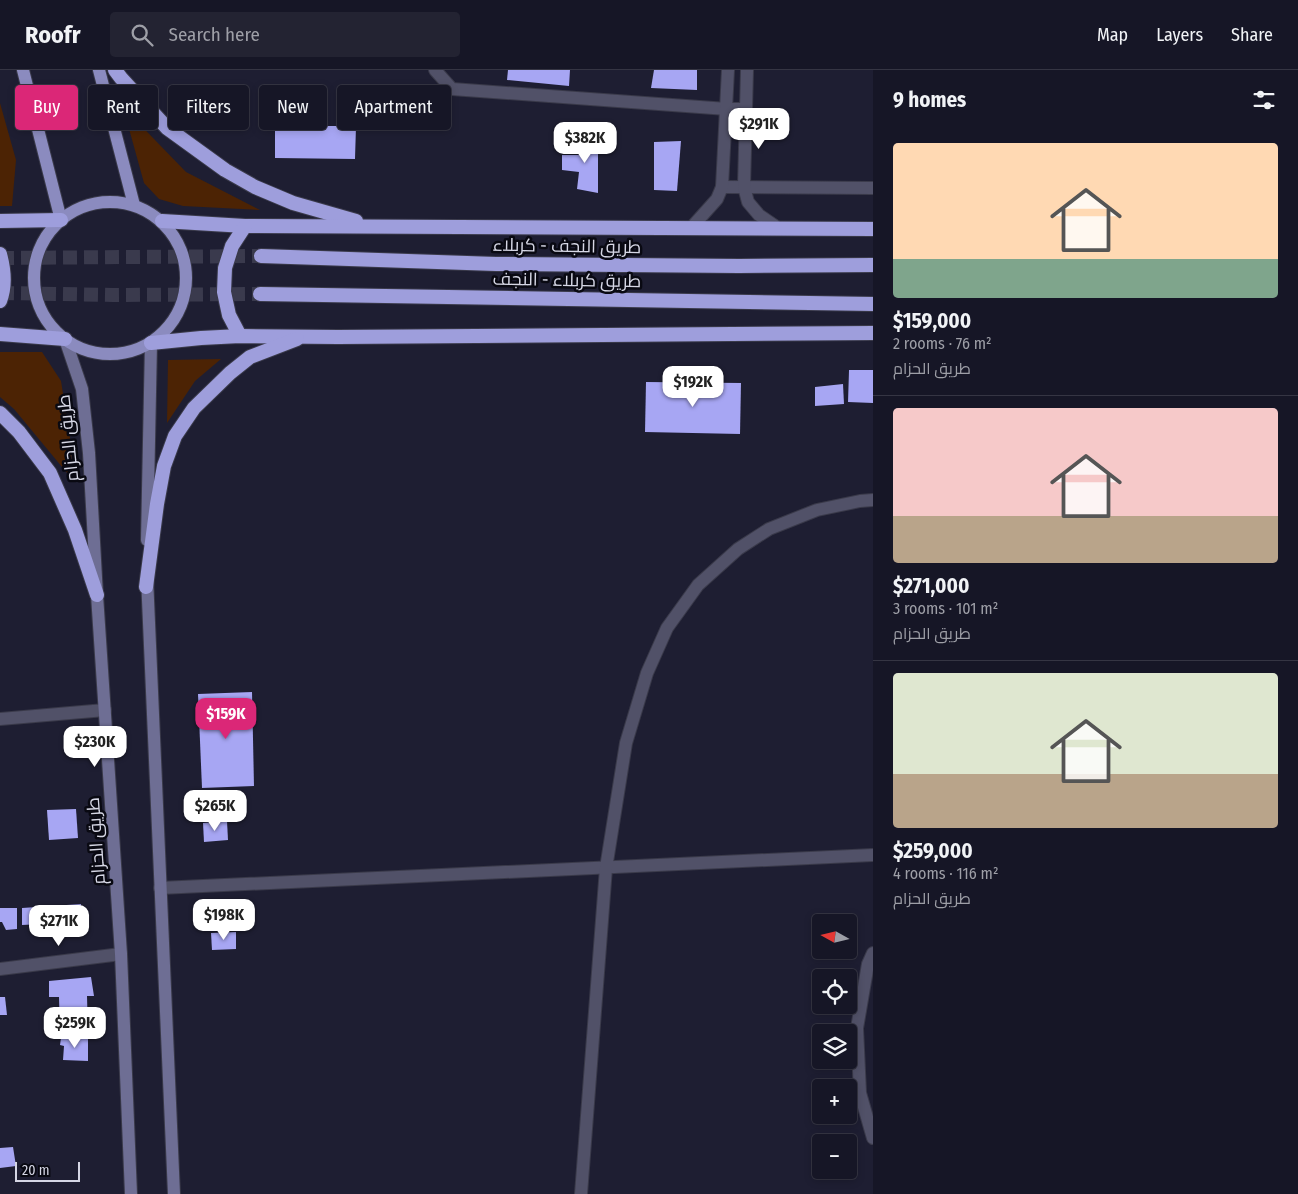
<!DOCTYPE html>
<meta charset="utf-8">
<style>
:root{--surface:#161626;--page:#232332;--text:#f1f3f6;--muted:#9e9fa7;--line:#353543;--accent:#db2777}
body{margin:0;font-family:"Fira Sans Condensed",Cairo,sans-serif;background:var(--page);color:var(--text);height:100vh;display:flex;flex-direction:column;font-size:19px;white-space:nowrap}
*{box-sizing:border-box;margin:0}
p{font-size:16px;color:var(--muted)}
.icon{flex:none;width:28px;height:28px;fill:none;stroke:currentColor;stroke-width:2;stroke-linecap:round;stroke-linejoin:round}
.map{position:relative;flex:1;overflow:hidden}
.sheet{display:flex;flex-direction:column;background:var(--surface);width:425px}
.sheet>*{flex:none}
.banner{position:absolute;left:15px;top:15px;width:475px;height:45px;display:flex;gap:10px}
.needle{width:32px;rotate:278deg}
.controls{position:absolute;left:812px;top:844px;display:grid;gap:10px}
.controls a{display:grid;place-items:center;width:45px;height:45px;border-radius:5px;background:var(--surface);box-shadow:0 2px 8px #0003,0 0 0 1px var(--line);font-size:25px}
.scale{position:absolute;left:15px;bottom:12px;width:65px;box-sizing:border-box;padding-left:5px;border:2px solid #d6d7e5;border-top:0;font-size:14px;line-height:18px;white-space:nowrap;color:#d6d7e5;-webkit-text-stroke:4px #090912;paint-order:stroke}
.price{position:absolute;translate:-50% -42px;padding:0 11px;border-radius:10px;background:#fff;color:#222;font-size:16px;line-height:32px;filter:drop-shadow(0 1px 2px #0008)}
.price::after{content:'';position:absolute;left:50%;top:30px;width:15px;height:11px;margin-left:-8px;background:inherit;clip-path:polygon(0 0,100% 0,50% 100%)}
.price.current{background:var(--accent);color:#fff}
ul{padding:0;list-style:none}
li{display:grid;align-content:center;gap:10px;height:265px;padding:0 20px}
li+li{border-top:1px solid var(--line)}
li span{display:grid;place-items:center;height:155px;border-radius:5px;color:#555}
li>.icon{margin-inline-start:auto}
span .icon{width:90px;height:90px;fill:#fffc;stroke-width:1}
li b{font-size:21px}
h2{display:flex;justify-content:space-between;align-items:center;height:60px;padding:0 20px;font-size:21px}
.tag{padding:0 18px;border-radius:5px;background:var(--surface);box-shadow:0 2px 8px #0003,0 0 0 1px var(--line);font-size:18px;line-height:45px}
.tag.current{background:var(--accent);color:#fff}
header{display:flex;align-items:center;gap:30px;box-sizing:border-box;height:70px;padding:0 25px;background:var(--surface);border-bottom:1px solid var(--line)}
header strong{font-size:24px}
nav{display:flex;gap:28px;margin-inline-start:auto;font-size:18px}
.search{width:350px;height:45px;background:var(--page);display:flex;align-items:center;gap:12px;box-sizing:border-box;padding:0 18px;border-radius:5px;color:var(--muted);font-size:19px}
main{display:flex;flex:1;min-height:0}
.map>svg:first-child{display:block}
.green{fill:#4c2304}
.building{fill:#a7a6f3}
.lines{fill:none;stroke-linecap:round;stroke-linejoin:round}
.trunk-tunnel{stroke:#3a3a4d;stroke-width:14;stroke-dasharray:14 7;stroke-linecap:butt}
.service-casing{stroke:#3a3a4a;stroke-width:14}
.minor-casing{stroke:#3a3a4a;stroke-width:14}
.tertiary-casing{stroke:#3a3a4a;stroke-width:14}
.secondary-casing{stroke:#3a3a4a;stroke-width:14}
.primary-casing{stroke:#3a3a4a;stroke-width:14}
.trunk-casing{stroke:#3a3a4a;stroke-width:16}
.service{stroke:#515168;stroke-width:12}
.minor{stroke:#515168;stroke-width:12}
.tertiary{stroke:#515168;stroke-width:12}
.secondary{stroke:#6e6e94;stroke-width:12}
.primary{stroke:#8b8bbf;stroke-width:12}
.trunk{stroke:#9e9edc;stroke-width:14}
.labels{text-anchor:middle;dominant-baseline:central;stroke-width:5;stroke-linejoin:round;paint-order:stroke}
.street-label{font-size:18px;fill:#d6d7e5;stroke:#090912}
</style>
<header>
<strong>Roofr</strong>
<div class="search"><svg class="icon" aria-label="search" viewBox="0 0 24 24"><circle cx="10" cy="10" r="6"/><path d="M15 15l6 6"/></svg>Search here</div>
<nav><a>Map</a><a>Layers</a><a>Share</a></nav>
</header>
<main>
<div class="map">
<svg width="873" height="1124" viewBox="0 0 873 1124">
<rect width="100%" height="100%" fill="#1e1e32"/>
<!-- green -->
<g class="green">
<polygon points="0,33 16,90 12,136 0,136"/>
<polygon points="123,37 186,102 260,140 183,136 159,129 144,113"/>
<polygon points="0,282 42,282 61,311 71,374 72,409 14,339 0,327"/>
<polygon points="221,289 195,311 167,353 168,290"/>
</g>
<!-- building -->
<g class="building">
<polygon points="508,0 570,0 569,16 507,10"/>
<polygon points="654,0 697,0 697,20 651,18"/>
<polygon points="275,56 356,56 355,89 275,88"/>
<polygon points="581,66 598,66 598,123 577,119 579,102 562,100 562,85 579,85"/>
<polygon points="681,71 677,121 654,120 654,72"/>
<polygon points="849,300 873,300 873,333 848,332"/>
<polygon points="646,312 741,313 740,364 645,362"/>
<polygon points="843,314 844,334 815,336 815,317"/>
<polygon points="252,622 254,716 202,718 198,624"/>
<polygon points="76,739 78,768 49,770 47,740"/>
<polygon points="227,751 228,770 204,772 203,753"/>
<polygon points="81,834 82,852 22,855 22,838"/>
<polygon points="0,838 17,838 17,859 6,860 2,852 0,852"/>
<polygon points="236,862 236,879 212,880 211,863"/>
<polygon points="91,907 94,926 87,926 88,963 60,964 59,927 49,927 49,911"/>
<polygon points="0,927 5,927 7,945 0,945"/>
<polygon points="88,967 88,991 63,990 64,976 60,975 61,968"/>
<polygon points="13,1077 16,1096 0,1098 0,1078"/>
</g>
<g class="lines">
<!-- trunk-tunnel -->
<g class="trunk-tunnel">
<polyline points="0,188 261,186"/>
<polyline points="0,223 113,225 260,224"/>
</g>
<!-- service casing -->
<g class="service-casing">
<g id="service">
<polyline points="722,117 873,118"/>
<polyline points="160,818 873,785"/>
<polyline points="873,883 868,894 857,958 860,1023 873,1068"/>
<polyline points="581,1124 606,798 626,673 647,603 667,558 698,515 738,479 769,459 817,440 860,431 873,430"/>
</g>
</g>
<!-- minor casing -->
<g class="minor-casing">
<g id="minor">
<polyline points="435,0 452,19 727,39 746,39"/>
<polyline points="0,649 105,640"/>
<polyline points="0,899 121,884"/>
</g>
</g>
<!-- tertiary casing -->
<g class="tertiary-casing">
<g id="tertiary">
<polyline points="747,0 744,117 748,132 759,145 778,158"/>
<polyline points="691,158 717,129 722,117 728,0"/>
</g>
</g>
<!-- secondary casing -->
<g class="secondary-casing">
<g id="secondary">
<polyline points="65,269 82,319 89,383 97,525 121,884 131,1124"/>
<polyline points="147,470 151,273"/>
<polyline points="147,507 174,1124"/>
</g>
</g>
<!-- primary casing -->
<g class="primary-casing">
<g id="primary">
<polyline points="23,0 61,150"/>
<polyline points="99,0 134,135"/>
<circle cx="110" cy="208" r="76"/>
</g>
</g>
<!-- trunk casing -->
<g class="trunk-casing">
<g id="trunk">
<polyline points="115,0 121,8 167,58 225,100 255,117 293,133 356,151"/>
<polyline points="0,151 61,150"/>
<polyline points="162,151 245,156 873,159"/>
<path d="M 0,184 C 4,199 6,216 0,231"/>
<polyline points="261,186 496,194 739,196 873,195"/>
<polyline points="260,224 873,234"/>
<polyline points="0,264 65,269"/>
<polyline points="240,266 229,245 224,222 225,198 232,176 245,156"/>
<polyline points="151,273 201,268 240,266 338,267 873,263"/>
<polyline points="0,343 19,362 50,403 75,460 97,525"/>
<polyline points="146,517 157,434 164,396 175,366 194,338 230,303 250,287 297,269"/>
</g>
</g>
<!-- service -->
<use href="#service" class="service"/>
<!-- minor -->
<use href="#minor" class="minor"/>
<!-- tertiary -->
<use href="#tertiary" class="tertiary"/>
<!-- secondary -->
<use href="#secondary" class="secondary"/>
<!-- primary -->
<use href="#primary" class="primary"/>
<!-- trunk -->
<use href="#trunk" class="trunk"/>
</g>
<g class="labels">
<!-- street labels -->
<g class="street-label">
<text transform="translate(567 176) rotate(1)">طريق النجف - کربلاء</text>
<text transform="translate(567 210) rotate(1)">طريق کربلاء - النجف</text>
<text transform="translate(68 368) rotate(-96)">طريق الحزام</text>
<text transform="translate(96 771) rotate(-94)">طريق الحزام</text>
</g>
</g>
</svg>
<div class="controls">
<a><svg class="needle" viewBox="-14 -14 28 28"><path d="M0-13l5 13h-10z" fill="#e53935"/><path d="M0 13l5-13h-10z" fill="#9e9fa7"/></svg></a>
<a><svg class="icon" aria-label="locate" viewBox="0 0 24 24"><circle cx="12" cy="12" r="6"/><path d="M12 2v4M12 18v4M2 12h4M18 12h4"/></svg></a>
<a><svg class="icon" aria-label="layers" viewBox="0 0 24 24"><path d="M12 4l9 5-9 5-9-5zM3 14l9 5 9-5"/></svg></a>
<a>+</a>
<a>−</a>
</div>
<div class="scale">20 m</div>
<b class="price" style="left:759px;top:80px">$291K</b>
<b class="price" style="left:585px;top:94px">$382K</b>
<b class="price" style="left:693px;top:338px">$192K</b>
<b class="price current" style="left:226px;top:670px">$159K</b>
<b class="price" style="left:95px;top:698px">$230K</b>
<b class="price" style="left:215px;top:762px">$265K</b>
<b class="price" style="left:224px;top:871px">$198K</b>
<b class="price" style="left:59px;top:877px">$271K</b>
<b class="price" style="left:75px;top:979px">$259K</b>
<div class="banner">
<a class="tag current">Buy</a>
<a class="tag">Rent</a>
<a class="tag">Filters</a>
<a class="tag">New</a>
<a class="tag">Apartment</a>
</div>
</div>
<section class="sheet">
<h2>9 homes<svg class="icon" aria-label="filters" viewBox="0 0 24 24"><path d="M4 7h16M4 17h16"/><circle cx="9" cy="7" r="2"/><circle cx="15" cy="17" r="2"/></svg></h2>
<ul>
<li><span style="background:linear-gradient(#ffd9b3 75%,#7fa58c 0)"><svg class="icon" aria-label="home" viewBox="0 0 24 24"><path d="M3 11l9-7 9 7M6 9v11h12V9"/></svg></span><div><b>$159,000</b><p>2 rooms · 76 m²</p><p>طريق الحزام</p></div></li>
<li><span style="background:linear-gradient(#f6c9c9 70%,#b9a48a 0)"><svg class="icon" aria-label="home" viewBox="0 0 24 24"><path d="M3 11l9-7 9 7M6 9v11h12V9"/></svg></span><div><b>$271,000</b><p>3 rooms · 101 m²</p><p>طريق الحزام</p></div></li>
<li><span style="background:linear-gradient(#dfe7d0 65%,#b9a48a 0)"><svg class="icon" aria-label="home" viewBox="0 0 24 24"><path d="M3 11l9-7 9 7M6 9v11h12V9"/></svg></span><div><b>$259,000</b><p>4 rooms · 116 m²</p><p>طريق الحزام</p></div></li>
</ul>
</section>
</main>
